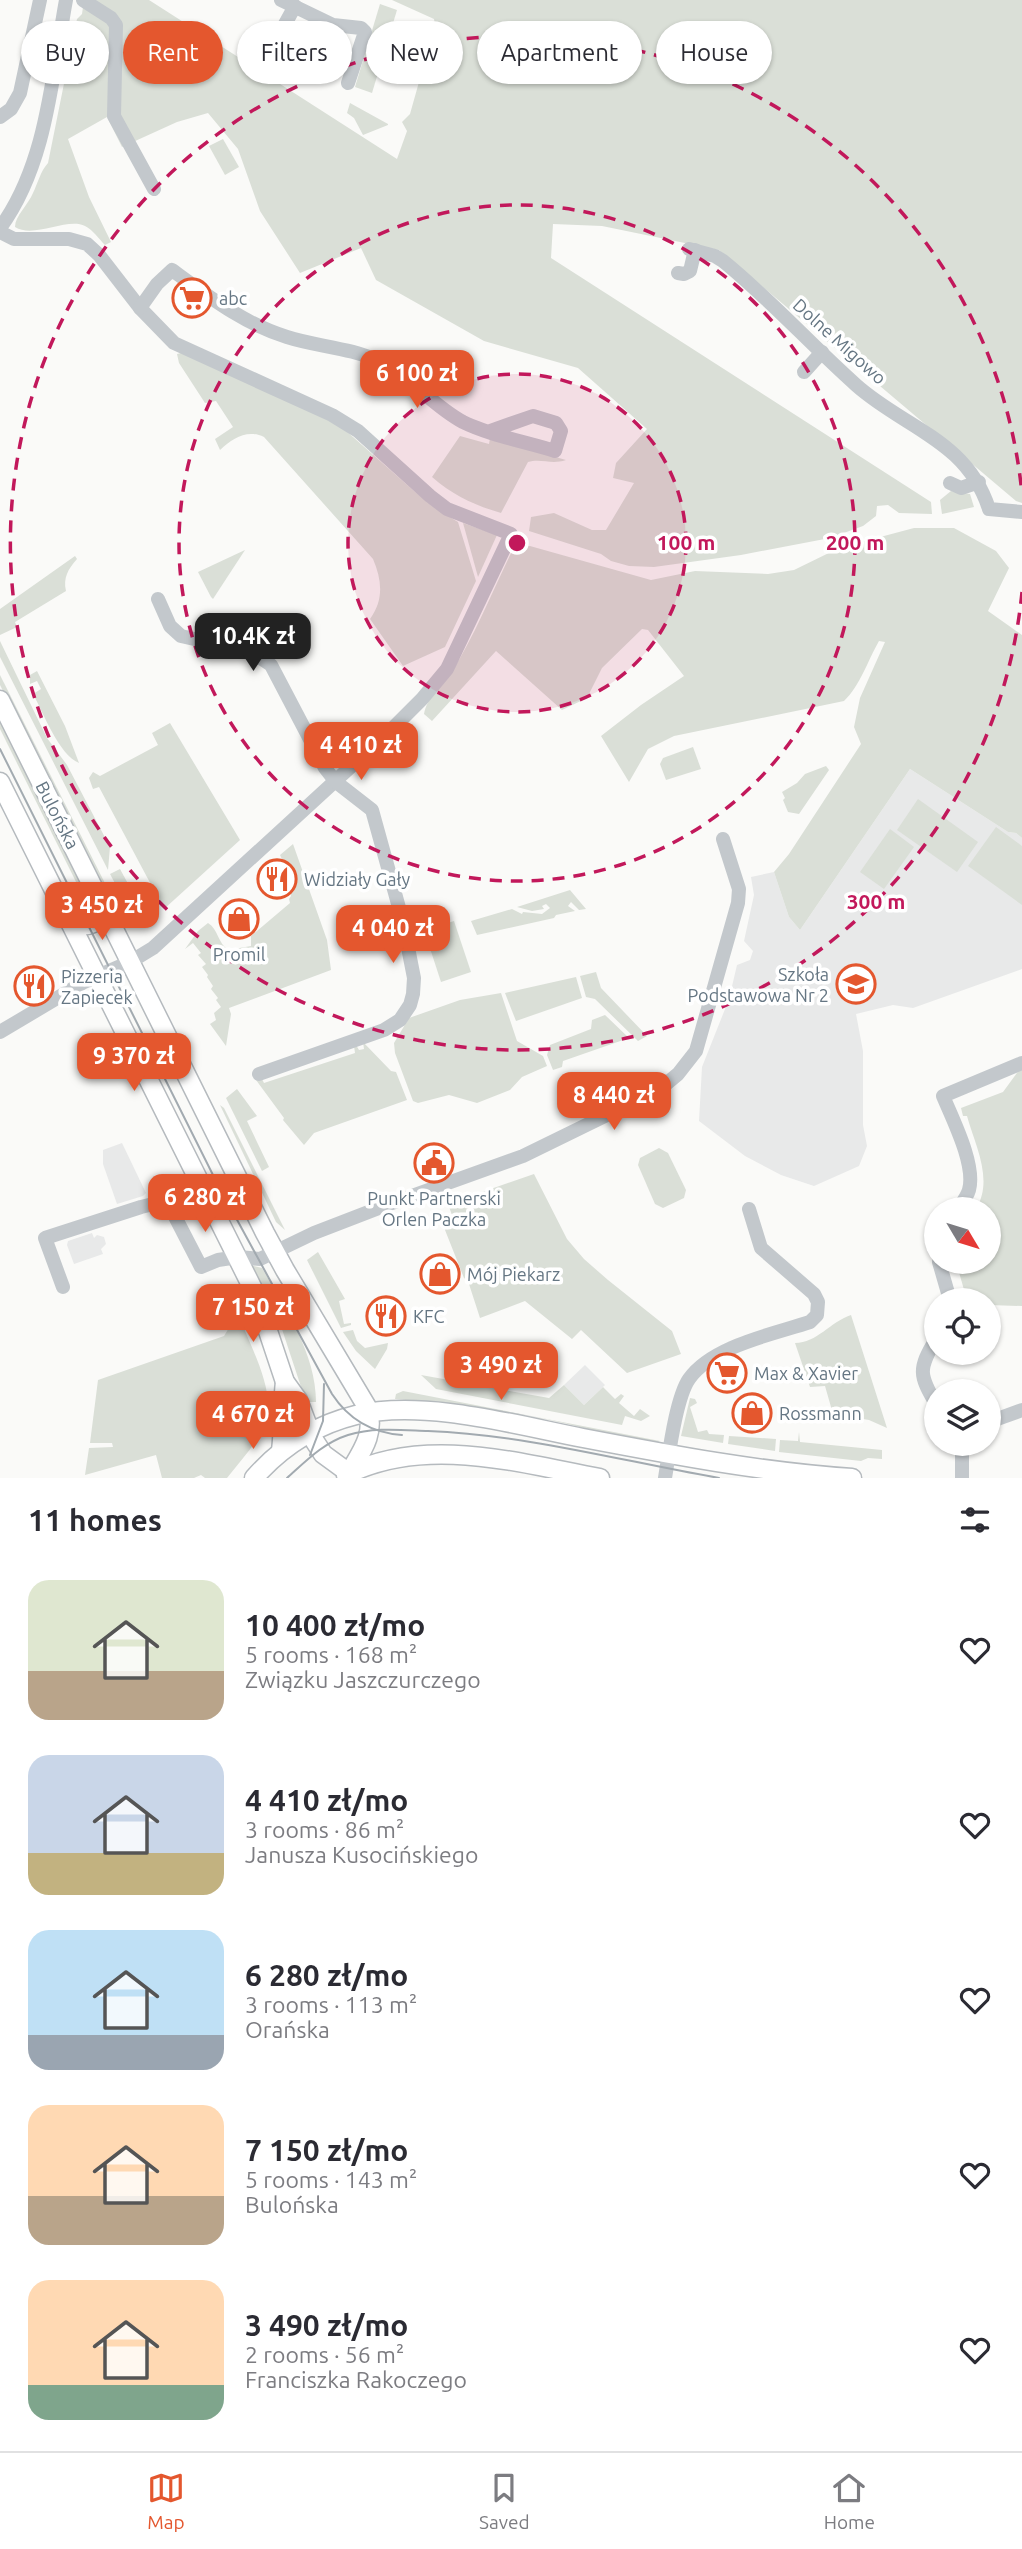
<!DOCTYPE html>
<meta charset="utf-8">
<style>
:root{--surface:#fff;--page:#f7f7f7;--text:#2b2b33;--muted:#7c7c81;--line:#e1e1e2;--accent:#e4572e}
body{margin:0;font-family:Ubuntu,sans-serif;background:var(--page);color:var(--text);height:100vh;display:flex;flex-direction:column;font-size:26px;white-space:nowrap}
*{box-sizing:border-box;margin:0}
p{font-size:23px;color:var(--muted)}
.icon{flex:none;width:38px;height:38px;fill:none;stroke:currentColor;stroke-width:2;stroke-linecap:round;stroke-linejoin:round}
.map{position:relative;height:1478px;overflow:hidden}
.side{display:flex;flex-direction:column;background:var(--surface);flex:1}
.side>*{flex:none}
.hud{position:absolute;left:21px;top:21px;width:980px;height:63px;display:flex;gap:14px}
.needle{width:46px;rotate:128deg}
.tools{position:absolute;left:924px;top:1197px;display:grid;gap:14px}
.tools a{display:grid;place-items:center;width:77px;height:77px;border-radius:50%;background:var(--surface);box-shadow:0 2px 5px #0004;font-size:35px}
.price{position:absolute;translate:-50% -60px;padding:0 16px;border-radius:14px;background:var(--accent);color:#fff;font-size:23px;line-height:46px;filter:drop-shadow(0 2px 4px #0008)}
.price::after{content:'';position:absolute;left:50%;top:42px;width:21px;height:16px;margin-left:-10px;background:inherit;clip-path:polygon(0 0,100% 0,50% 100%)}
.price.active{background:#222;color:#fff}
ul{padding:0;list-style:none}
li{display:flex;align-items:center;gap:21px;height:175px;padding:0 28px}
li span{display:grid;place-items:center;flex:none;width:196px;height:140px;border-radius:21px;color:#555}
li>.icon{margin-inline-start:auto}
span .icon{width:84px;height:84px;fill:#fffc;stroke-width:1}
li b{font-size:30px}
h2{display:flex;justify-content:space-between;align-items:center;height:84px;padding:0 28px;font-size:30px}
.tag{padding:0 24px;border-radius:32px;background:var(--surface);box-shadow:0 2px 5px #0004;font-size:24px;line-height:63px}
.tag.active{background:var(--accent);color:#fff}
.tab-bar{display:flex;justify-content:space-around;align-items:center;height:98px;border-top:2px solid var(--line);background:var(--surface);font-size:19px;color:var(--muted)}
.tab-bar a{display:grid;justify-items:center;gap:4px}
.tab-bar .active{color:var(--accent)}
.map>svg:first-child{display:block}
.built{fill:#e8e9e9}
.green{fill:#dadfd7}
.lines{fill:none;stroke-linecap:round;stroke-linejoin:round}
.major-casing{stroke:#b5babe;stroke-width:21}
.minor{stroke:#c3c8cc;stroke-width:14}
.major{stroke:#fff;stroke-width:18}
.tram{stroke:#a2aab0;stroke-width:2}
.ring{fill:none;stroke:#c2185b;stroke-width:3.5;stroke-dasharray:12 9}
.labels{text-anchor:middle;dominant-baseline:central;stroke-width:7;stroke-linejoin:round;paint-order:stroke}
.poi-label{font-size:18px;fill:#657683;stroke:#fff;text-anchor:start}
.street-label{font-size:18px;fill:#657683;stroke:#fff}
.centre{fill:#c2185b;stroke:#fff;stroke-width:3.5}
.ring-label{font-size:21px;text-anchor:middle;font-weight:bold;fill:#c2185b;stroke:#fff;stroke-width:7;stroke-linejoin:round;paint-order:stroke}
</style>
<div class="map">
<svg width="1022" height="1478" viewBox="0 0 1022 1478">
<rect width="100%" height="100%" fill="#fafaf8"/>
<!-- built -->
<g class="built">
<polygon points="910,769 1008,832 1016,833 1022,838 1022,969 913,1008 893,1005 856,1014 863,1051 863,1125 867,1146 859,1166 814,1186 781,1175 745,1156 699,1121 702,1067 729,999 737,965 750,960 753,951 744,941 754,895 751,877 774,872 789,917 800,930"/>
<polygon points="122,1143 146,1193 143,1196 117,1204 103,1164 103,1150"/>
<polygon points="92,1233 94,1238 97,1235 104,1237 106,1244 101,1249 103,1254 74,1264 67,1245 68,1241"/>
<polygon points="585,1365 605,1385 584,1405 564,1385"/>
</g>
<!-- green -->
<g class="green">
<path d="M 84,0 L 149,0 L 397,159 L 407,131 L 402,122 L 410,114 L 435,25 L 434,19 L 392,0 L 1022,0 L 1022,503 L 1016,501 L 719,250 L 602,226 L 553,224 L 551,258 L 931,502 L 932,514 L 899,513 L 888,505 L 877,506 L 876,516 L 863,526 L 830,538 L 741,555 L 654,567 L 629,566 L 611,561 L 601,554 L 529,531 L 531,517 L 554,513 L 592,530 L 606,530 L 634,483 L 613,478 L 616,463 L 647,429 L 578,368 L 484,341 L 376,280 L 361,248 L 300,273 L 260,211 L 238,149 L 208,113 L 177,122 L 122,147 L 107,117 L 68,139 L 89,197 L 111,242 L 105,245 C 99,239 93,230 85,226 C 67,217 34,239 15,227 C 15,216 28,205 33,193 C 38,183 40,172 48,163 L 77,19 L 82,14 Z"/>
<polygon points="380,4 397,10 372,93 355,87"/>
<polygon points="350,103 388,124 388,125 363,135 354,118 347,113"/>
<polygon points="223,139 239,167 225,175 209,146"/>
<path d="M 181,353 L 317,414 L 344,429 L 414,491 L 435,508 L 458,522 L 476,581 L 445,647 L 403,666 L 370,619 C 384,600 382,580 373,559 L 264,437 C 247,429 233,438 220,450 L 215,439 L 233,427 L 216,401 L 205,403 L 179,363 L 177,354 Z"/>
<path d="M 460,436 L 489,444 L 490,438 L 566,460 C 551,465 541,458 528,462 L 501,513 C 474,505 454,496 432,477 Z"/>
<polygon points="951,491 970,494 974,507 942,514 940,500"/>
<polygon points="463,523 497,535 478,577"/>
<path d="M 914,528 L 954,528 L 996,551 L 1009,568 L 988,611 L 1022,635 L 1022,838 L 1016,833 L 1008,832 L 910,769 L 800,930 L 789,917 L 774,872 L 789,854 L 861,744 L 854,727 L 860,698 L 885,642 L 879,641 C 868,660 860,686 844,701 L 674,736 L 648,749 L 629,782 L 601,736 L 641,705 L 684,676 L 648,630 L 642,629 L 602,668 L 587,698 L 562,710 L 496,651 L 432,721 L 424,714 C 427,697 442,687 451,673 C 475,635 492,592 512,551 L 521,550 L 523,547 L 530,546 L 651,580 L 695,571 L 768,574 L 794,570 L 839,548 Z"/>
<polygon points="245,550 213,599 211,597 198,572"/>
<path d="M 75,556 L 77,559 C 68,569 63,578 66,591 L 15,622 L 17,627 L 0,635 L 0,609 Z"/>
<polygon points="0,641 47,738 67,765 110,847 108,870 0,657"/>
<path d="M 37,671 L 65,726 L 79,763 C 59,755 43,712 33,694 L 41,689 L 37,681 L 30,684 L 30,675 Z"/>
<polygon points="0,675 122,917 117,920 0,685"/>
<polygon points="0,715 97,908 94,918 0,729"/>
<polygon points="170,723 240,840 164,909 99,787 93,789 89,778 93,772 100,776 158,745 152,733"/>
<polygon points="693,747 701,769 666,780 660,764 663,758"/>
<polygon points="826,766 829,770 799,814 788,812 783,800 785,798 782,792 797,783 805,774"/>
<polygon points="918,799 978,842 957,872 897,830"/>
<polygon points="996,827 1022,846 1022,905 968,866"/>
<polygon points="890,829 914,847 884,889 860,872"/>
<path d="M 293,844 L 327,940 L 331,970 L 229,1008 L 231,1014 L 226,1046 L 210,1024 L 216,1020 L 214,1013 L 221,1007 L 216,1000 L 218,998 L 211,989 L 213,986 L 207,977 L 208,975 L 202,967 L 206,964 L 198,955 L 201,953 L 193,943 L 185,949 L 198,931 L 208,923 C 218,929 218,943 228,950 L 251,946 L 251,936 L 290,903 L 289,899 L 291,896 L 287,878 L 289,874 L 280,855 Z"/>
<polygon points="120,869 144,913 134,919 110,874"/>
<polygon points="570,890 586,909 579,910 571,902 568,906 575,911 556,915 554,918 477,935 471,921 512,909 522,914 523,912 542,914 550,908 546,904 542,906 544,909 532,911 517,907"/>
<polygon points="454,921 471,972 441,982 424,930"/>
<polygon points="596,972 601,988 647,1036 638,1041 595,999 586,997 580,976"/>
<polygon points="576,977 582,998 516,1021 505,993"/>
<polygon points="501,993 517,1041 543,1056 547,1066 522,1077 510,1090 477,1103 449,1095 418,1103 413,1101 395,1053 394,1043 409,1018 460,1000"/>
<polygon points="605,1015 629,1038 563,1061 562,1067 553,1070 547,1055 550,1045 591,1029 592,1020"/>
<polygon points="363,1042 391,1071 396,1072 407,1100 314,1133 304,1145 283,1120 284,1118 256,1080 262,1079 264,1083 355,1053 354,1046 356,1045 359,1050 364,1049"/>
<path d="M 1022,1066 L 1022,1306 L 989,1305 L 989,1300 L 967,1300 L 956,1262 L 989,1262 L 989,1209 L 976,1209 C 994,1180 975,1145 967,1116 L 963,1116 L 961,1108 L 1003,1092 Z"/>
<polygon points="237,1089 257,1116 247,1121 269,1167 262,1171 226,1098"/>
<polygon points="220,1105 224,1108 285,1230 276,1222"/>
<polygon points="659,1148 668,1153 686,1190 684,1198 663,1208 655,1204 638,1165 640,1158"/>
<polygon points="534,1174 567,1239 584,1259 608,1280 672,1331 681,1354 627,1373 581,1330 572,1339 525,1301 480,1318 468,1281 464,1278 445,1230 452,1215 448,1204"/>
<polygon points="318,1252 345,1299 339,1301 344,1324 351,1323 351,1325 341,1328 307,1260"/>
<path d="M 250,1265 L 262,1268 C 285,1309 316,1353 316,1402 L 306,1402 L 275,1308 Z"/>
<path d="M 227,1286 C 232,1298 236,1309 241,1321 C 252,1350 277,1394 265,1425 C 256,1445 240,1461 227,1478 L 205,1478 L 201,1475 L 194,1478 L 162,1478 L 156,1455 L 85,1475 L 89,1448 L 113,1447 L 112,1443 L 90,1443 L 98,1380 L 224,1336 L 232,1323 L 228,1302 L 220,1299 L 220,1292 Z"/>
<path d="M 851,1315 L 887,1428 L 869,1420 L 833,1414 L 825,1386 L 810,1387 L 795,1343 C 817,1343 830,1322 851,1315 Z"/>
<polygon points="353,1330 357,1341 365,1348 388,1343 387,1349 375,1369 356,1351 343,1332"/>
<polygon points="421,1375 549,1398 564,1385 584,1405 603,1387 615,1399 621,1394 624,1396 619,1403 634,1416 640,1409 650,1416 641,1421 625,1416 622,1425 436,1389"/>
<path d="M 403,1391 L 660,1441 C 645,1451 605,1433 587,1429 C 528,1413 457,1404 395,1399 L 396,1394 Z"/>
<polygon points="690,1398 695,1399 697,1403 690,1407 698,1432 707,1430 709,1434 724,1435 723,1443 681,1436"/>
<polygon points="799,1432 800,1442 882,1450 882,1459 868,1458 861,1461 779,1452 780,1440 798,1441"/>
<polygon points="729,1436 776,1439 775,1451 728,1444"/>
</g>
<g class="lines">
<!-- major casing -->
<g class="major-casing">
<g id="major">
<path d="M 0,700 L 265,1233 L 285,1270 L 367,1407 C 376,1433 362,1451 349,1473"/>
<polyline points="0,782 256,1295 285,1382 298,1400 312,1437 323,1454 349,1473"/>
<path d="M 71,923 C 89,929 99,924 104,906"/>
<path d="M 281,1451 C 284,1427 282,1405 285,1382"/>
<path d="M 346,1475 C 425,1435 518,1463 600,1478"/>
<path d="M 254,1478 C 282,1446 315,1425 356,1415 C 424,1399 516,1425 583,1438 C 672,1455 762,1472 852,1478"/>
</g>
</g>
<!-- minor -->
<g class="minor">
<polyline points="83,0 111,18 116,25 114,116 154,189"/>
<polyline points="281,0 333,25 361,28 365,32 348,83"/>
<polyline points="274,44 295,6"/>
<polyline points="0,117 11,109 20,93 40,0"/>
<path d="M 0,228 C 47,164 52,76 66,0"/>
<polyline points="0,232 14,239 69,239 87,244 99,255 140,308 174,343 332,415 358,431 430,496 447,509 511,534 447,669 422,699 393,728 153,948 130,962 84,982 0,1032"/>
<path d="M 689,249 L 715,256 L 723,261 C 770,299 811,345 856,385 C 904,428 967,440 989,509 L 1022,512"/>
<polyline points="678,273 684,274 690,271 695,250"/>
<path d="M 140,308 L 157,284 L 172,270 C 208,296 244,324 287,337 C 318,347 350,347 380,362 C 411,377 433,406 463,422 C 489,435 526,442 555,451 L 561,431 L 556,423 L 533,416 L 490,431"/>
<polyline points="804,372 822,352"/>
<polyline points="950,483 961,488 979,482"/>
<polyline points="158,599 170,626 181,636 234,648 256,655 271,665 325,768 336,782 372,810 403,922 414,978 413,994 410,1005 400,1020 384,1030 259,1074"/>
<path d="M 958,1209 C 962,1203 967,1197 969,1190 C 976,1165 953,1120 943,1096 L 1022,1063"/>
<polyline points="936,1248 936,1251"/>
<polyline points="939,1262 950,1300"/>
<polyline points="63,1287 45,1238 141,1207 165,1201 169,1205 201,1267 218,1260 238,1257 260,1259 314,1233 384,1206 523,1156 660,1089 678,1074 696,1051 738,903 739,889 723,839"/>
<path d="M 936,1339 C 918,1369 919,1375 936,1404"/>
<polyline points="989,1422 1022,1410"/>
<polyline points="959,1444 962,1454 962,1478"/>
<path d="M 665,1478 C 669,1454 676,1398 689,1379 C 712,1346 774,1334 810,1322 L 817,1315 L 818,1302 L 814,1294 L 761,1248 L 749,1209"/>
</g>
<!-- major -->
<use href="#major" class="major"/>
<!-- tram -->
<g class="tram">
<path d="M 0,749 L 217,1183 L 332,1394 C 349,1420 372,1433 402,1435"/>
<polyline points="310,1455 323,1421 324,1384"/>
<path d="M 287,1478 C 306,1461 323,1443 348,1435 C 374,1427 401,1430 428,1431 C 527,1435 622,1461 719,1478"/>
</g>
</g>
<!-- distance rings -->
<circle cx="517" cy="543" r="169" fill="#c2185b" fill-opacity=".12"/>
<g class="ring">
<circle cx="517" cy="543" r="169"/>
<circle cx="517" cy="543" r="338"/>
<path d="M1022 592A507 507 0 1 1 1022 494"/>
</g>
<!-- icons -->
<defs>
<g id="supermarket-ring" transform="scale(2.0125)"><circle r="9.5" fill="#fff" stroke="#e4572e" stroke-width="1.5"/><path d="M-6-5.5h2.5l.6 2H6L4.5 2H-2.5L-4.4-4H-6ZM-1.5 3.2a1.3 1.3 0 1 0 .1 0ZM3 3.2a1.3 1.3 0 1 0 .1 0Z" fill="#e4572e"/></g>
<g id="restaurant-ring" transform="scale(2.0125)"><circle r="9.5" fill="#fff" stroke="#e4572e" stroke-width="1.5"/><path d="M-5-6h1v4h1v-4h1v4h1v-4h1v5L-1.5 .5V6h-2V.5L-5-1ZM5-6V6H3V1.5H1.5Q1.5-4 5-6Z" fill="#e4572e"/></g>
<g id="shop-ring" transform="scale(2.0125)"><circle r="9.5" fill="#fff" stroke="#e4572e" stroke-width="1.5"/><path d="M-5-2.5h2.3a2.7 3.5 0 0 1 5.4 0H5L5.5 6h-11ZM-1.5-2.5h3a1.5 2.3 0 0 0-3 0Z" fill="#e4572e"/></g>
<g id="school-ring" transform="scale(2.0125)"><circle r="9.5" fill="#fff" stroke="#e4572e" stroke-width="1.5"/><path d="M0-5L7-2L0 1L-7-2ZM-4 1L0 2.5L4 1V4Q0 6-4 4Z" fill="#e4572e"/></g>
<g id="civic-ring" transform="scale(2.0125)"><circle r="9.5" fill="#fff" stroke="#e4572e" stroke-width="1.5"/><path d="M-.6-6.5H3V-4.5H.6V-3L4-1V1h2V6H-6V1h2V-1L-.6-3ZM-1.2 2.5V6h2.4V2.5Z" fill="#e4572e"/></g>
</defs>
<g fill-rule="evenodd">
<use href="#supermarket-ring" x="192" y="298"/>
<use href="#restaurant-ring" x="277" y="879"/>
<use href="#shop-ring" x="239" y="919"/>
<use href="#school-ring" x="856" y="984"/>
<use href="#restaurant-ring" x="34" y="986"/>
<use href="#civic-ring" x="434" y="1163"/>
<use href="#shop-ring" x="440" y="1274"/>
<use href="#restaurant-ring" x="386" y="1316"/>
<use href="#supermarket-ring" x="727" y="1373"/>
<use href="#shop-ring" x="752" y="1413"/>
</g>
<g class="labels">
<!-- poi labels -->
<g class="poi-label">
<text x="219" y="298">abc</text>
<text x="304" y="879">Widziały Gały</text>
<text x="239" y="954" text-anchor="middle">Promil</text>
<text x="829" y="974" text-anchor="end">Szkoła<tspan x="829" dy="21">Podstawowa Nr 2</tspan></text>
<text x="61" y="976">Pizzeria<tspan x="61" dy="21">Zapiecek</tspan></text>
<text x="434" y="1198" text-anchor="middle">Punkt Partnerski<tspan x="434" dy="21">Orlen Paczka</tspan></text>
<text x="467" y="1274">Mój Piekarz</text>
<text x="413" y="1316">KFC</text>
<text x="754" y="1373">Max &amp; Xavier</text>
<text x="779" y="1413">Rossmann</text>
</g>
<!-- street labels -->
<g class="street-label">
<text transform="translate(840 341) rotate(42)">Dolne Migowo</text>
<text transform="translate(58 815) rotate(63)">Bulońska</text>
</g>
</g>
<circle cx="517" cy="543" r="10" class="centre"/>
<g class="ring-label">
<text x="686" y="550">100 m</text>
<text x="855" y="550">200 m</text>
<text x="876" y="909">300 m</text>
</g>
</svg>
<div class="tools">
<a><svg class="needle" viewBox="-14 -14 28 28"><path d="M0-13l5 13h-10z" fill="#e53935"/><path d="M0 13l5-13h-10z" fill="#7c7c81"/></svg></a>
<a><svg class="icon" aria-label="locate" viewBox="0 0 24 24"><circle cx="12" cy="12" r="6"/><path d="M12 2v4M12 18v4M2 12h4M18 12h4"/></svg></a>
<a><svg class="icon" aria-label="layers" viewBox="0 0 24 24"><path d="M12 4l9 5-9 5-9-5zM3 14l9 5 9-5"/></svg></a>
</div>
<b class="price" style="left:417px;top:410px">6 100 zł</b>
<b class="price active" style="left:253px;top:673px">10.4K zł</b>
<b class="price" style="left:361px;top:782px">4 410 zł</b>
<b class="price" style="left:102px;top:942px">3 450 zł</b>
<b class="price" style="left:393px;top:965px">4 040 zł</b>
<b class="price" style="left:134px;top:1093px">9 370 zł</b>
<b class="price" style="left:614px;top:1132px">8 440 zł</b>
<b class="price" style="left:205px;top:1234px">6 280 zł</b>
<b class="price" style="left:253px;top:1344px">7 150 zł</b>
<b class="price" style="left:501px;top:1402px">3 490 zł</b>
<b class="price" style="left:253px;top:1451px">4 670 zł</b>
<div class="hud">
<a class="tag">Buy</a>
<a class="tag active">Rent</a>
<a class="tag">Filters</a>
<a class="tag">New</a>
<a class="tag">Apartment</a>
<a class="tag">House</a>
</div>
</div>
<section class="side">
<h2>11 homes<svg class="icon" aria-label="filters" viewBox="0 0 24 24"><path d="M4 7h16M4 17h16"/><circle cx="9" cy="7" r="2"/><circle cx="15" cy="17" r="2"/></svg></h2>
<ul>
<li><span style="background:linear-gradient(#dfe7d0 65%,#b9a48a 0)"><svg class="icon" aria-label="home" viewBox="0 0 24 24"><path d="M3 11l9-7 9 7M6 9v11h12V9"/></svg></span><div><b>10 400 zł/mo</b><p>5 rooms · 168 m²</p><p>Związku Jaszczurczego</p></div><svg class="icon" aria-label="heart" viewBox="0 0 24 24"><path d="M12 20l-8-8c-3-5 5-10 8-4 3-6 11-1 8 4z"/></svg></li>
<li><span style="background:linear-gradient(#c9d6e8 70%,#c2b280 0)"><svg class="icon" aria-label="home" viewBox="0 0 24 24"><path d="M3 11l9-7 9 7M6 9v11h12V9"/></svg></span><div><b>4 410 zł/mo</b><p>3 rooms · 86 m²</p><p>Janusza Kusocińskiego</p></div><svg class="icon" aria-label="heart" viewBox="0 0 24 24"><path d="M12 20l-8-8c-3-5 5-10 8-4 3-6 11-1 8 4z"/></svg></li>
<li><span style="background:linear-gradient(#bfe0f5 75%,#9aa5b1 0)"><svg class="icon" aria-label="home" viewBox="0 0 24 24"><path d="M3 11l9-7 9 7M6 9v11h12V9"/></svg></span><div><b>6 280 zł/mo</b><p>3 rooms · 113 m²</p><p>Orańska</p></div><svg class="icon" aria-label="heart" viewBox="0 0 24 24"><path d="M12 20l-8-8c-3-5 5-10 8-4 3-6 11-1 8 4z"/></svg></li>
<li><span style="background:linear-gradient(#ffd9b3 65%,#b9a48a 0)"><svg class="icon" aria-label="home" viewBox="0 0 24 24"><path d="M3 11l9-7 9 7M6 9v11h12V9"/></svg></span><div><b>7 150 zł/mo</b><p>5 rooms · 143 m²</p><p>Bulońska</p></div><svg class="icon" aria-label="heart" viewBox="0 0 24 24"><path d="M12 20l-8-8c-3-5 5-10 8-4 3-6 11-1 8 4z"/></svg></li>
<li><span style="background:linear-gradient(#ffd9b3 75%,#7fa58c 0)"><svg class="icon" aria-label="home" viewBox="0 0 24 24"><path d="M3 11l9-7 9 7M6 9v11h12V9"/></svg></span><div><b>3 490 zł/mo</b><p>2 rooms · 56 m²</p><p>Franciszka Rakoczego</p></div><svg class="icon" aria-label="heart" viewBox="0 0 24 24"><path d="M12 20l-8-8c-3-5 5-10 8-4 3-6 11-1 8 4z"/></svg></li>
</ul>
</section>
<nav class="tab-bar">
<a class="active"><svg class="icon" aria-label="map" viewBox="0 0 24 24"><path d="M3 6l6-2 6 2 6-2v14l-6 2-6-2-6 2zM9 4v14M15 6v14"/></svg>Map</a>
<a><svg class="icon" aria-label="saved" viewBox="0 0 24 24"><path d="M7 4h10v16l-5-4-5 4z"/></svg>Saved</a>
<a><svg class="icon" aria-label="home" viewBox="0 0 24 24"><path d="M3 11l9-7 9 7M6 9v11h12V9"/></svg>Home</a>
</nav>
